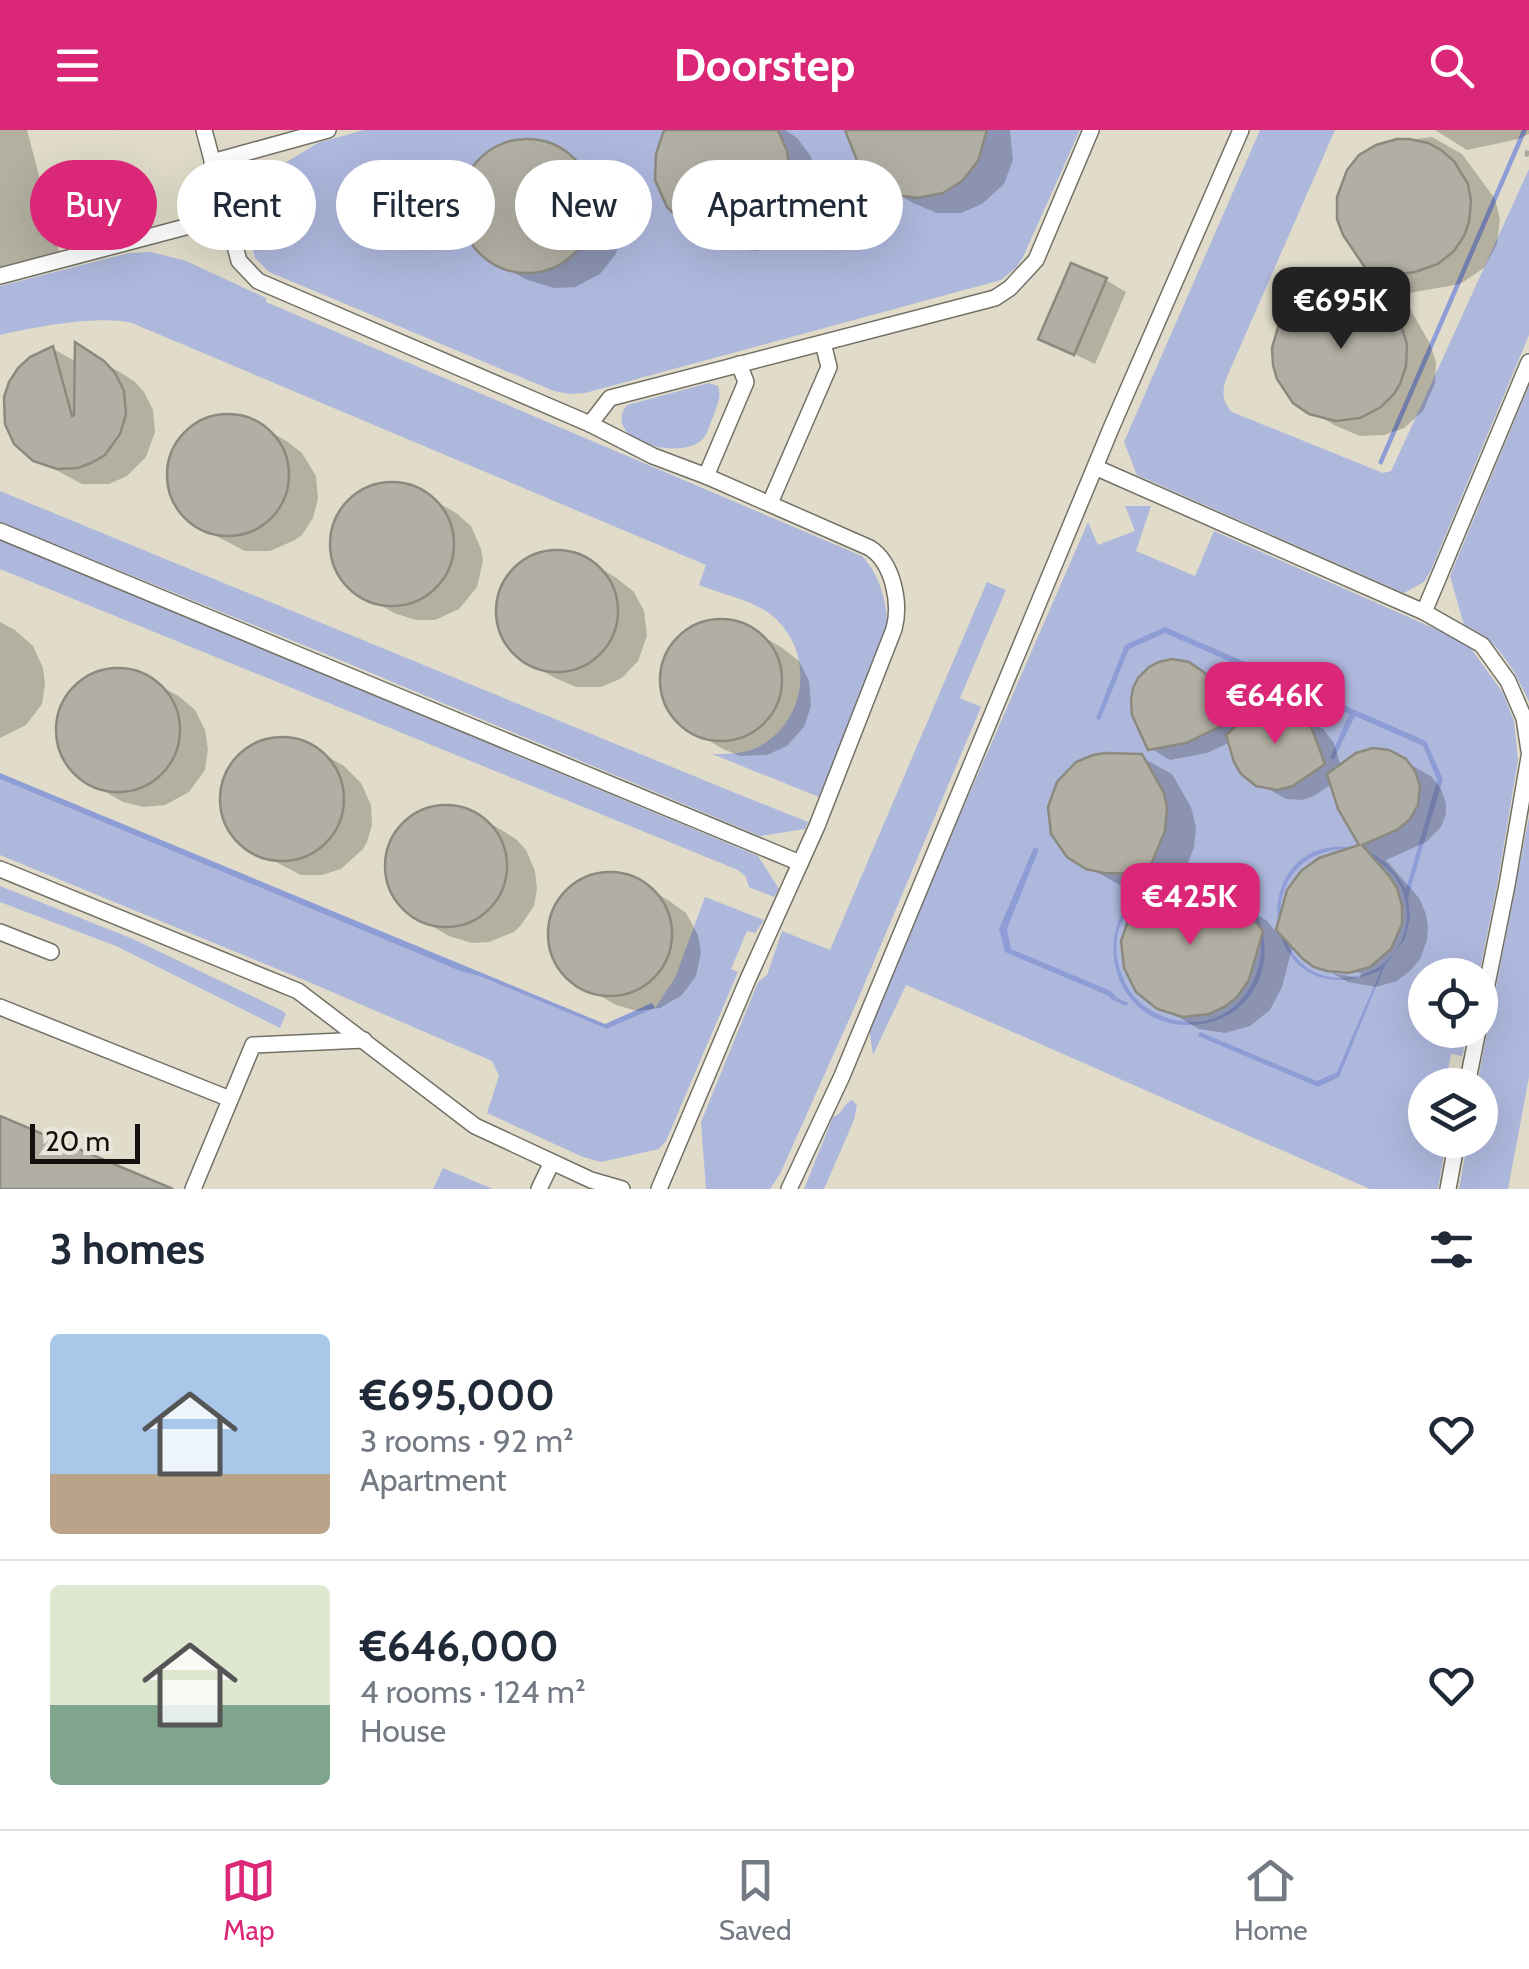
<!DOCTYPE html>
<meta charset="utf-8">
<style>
:root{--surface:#fff;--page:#f2f2f3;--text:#1f2937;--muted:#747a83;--line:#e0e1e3;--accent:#db2777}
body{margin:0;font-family:Cabin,sans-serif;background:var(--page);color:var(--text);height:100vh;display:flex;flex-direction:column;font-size:38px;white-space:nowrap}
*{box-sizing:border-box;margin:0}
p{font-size:32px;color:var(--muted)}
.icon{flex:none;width:55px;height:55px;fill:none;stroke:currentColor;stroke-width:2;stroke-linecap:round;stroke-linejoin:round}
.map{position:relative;height:1059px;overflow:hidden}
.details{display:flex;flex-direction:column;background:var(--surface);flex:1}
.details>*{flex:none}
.banner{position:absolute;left:30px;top:30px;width:1000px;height:90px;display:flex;gap:20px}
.tools{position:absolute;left:1408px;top:828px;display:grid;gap:20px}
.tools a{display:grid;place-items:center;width:90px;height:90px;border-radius:50%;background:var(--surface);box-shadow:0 10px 40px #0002;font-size:50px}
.scale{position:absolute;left:30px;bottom:25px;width:110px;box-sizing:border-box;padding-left:10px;border:5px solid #12110d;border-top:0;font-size:28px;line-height:35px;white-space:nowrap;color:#12110d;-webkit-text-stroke:8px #e9e6db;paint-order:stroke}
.price{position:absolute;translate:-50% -85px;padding:0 22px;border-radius:20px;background:var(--accent);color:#fff;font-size:32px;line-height:65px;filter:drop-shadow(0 2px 5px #0008)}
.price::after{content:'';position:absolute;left:50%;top:60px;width:30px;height:22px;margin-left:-15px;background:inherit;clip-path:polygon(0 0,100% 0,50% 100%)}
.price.selected{background:#222;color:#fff}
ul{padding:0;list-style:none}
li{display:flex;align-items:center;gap:30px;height:250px;padding:0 50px}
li+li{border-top:2px solid var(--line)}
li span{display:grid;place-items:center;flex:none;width:280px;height:200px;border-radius:10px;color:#555}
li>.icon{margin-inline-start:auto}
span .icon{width:120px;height:120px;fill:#fffc;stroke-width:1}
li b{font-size:42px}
h2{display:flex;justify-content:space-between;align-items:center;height:120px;padding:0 50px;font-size:42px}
.tag{padding:0 35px;border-radius:45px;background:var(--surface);box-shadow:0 10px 40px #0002;font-size:35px;line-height:90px}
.tag.selected{background:var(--accent);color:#fff}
header{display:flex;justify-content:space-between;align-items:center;height:130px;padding:0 50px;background:var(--accent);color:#fff;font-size:45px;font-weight:800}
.dock{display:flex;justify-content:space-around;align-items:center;height:140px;border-top:2px solid var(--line);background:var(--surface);font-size:28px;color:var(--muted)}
.dock a{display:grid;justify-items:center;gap:5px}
.dock .selected{color:var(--accent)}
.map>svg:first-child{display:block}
.built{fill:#e0dcc9;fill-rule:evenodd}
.green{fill:#aeb8dd}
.water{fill:#8f9dd6;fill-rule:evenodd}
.shadow{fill:#0003}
.building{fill:#b1aea3;stroke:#8c8a7f;stroke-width:2.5}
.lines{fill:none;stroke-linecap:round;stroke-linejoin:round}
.lane-casing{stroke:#737166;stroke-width:18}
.path{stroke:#a6a49b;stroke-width:6;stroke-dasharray:8 8;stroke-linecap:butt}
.lane{stroke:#fff;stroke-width:15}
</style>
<header><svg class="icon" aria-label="menu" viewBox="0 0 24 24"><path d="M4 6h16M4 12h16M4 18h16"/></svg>Doorstep<svg class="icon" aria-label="search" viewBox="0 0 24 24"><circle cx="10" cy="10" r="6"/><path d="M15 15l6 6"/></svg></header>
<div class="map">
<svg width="1529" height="1059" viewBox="0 0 1529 1059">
<rect width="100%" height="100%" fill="#e9e6db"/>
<!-- built -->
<path class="built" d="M 0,0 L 1529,0 L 1529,1059 L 0,1059 ZM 1425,845 L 1480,845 L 1480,900 L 1425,900 ZM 1425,955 L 1480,955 L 1480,1010 L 1425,1010 Z"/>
<!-- green -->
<g class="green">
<polygon points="364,0 1080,0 1023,127 1017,137 1001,150 585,263 570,264 554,261 269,142 255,128 238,61 318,13"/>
<path d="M 1260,0 L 1335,0 L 1226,249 C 1222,262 1222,271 1232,282 L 1383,343 L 1391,341 L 1394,335 L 1529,39 L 1529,205 L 1431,440 L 1424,452 L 1404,463 L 1137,345 L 1124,312 Z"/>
<path d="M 151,122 L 186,131 L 266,168 L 266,172 L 862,426 C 879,444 887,471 887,495 L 819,667 L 712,624 C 725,624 738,624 751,620 C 804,600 817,529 777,490 C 758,471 724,465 699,455 L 706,435 L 132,193 C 97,185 36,197 0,205 L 0,156 L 129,123 Z"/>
<path d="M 709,253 L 718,256 C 722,267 717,275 713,287 C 710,294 708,303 703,309 C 681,332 600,310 627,275 Z"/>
<path d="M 1529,256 L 1529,572 C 1514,539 1498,509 1464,495 L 1450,446 Z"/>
<polygon points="0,361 728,660 808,692 805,699 760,706 345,532 0,392"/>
<polygon points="1125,376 1151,376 1136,421 1195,446 1214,401 1467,513 1503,563 1514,591 1518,630 1497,756 1479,845 1425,845 1425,900 1468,900 1462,926 1451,924 1445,955 1425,955 1425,1010 1446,1012 1438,1059 1370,1059 906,855 873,925 869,898 875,880 1088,392 1098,415 1135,401"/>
<polygon points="0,410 758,726 779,759 774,767 749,757 746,747 738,740 0,439"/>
<polygon points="987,452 1006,460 960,568 981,577 856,874 780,1044 770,1059 706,1059 701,992 758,852 767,845 782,801 830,820"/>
<polygon points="0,649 462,842 479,846 607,899 655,878 675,848 705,767 764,790 755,803 747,801 731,839 738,842 666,1011 659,1019 601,1032 583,1027 487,983 499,946 492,931 309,852 0,725"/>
<polygon points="1529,687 1529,947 1508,1059 1459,1059 1468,1010 1480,1010 1480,955 1477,955"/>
<polygon points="0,756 133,809 281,880 286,884 280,898 116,816 0,772"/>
<path d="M 852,970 L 857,975 L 854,990 L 824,1059 L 804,1059 L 833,987 C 843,984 843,974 852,970 Z"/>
<polygon points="443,1038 493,1059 433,1059"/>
</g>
<!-- water -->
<g class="water">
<polygon points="1522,0 1527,0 1382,335 1378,333"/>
<path d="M 1165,497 L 1426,611 L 1443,649 L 1408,767 L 1410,788 L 1405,809 L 1385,835 L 1339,947 L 1318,957 L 1198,906 L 1200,902 L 1317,951 L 1337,942 L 1381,840 C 1260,894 1240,710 1347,717 C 1375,718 1393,737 1406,759 L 1437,650 L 1423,616 L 1355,586 L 1334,629 L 1330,628 L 1349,584 L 1255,542 L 1234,585 L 1230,584 L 1249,540 L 1165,503 L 1129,519 L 1100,590 L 1096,588 L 1125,515 ZM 1341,719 C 1427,727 1427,835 1352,847 C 1269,860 1249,728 1341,719 Z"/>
<polygon points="0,643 605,894 652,873 655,878 607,899 479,846 462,842 0,649"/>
<polygon points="1034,717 1039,719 1007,799 1011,819 1111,861 1117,868 1128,873 1127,876 1112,870 1109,866 1005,822 999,799"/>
<path d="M 1187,743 C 1293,751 1287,891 1191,895 C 1096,898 1081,754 1187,743 ZM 1187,746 C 1310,756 1264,923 1165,887 C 1145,880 1129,865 1122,845 C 1102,796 1138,752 1187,746 Z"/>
</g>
<!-- shadow -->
<g class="shadow">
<polygon points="0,0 27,0 63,137 0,154"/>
<polygon points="671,0 785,0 797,8 810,25 817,40 819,54 815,77 804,98 793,108 779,116 756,121 736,119 680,87"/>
<polygon points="852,0 1010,0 1013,30 1004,54 982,74 961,83 937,83 913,73 882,55"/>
<polygon points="1435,0 1529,0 1529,4 1518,9 1467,20"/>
<polygon points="1432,7 1462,24 1495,69 1500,89 1497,114 1484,138 1460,154 1404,164 1374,146 1393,12"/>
<polygon points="537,13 559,20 590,38 607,52 619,72 623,97 616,124 600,144 575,157 554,158 525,149 494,131 474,112 465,93 464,65 471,46 489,25 512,14"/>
<polygon points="1106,150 1126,162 1095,234 1041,208"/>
<polygon points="1375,153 1405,170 1430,214 1436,232 1435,253 1423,281 1404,298 1384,305 1360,306 1334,295 1303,277"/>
<polygon points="53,219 77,232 105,233 134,251 144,262 153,280 155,302 146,327 127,346 109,354 82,354 28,325"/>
<polygon points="236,287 257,294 288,312 302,323 316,346 318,369 313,388 302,405 295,410 270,421 245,421 197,396 183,384 171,363 169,339 173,323 179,312 195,296 213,288"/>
<polygon points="380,356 405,356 425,365 456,383 471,396 481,419 483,431 477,457 459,479 435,490 416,490 394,483 363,465 342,446 334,428 333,406 342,383 354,368"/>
<polygon points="562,423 584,429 615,447 634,462 644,481 647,506 638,531 622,548 601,557 576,557 555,548 524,531 507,513 499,495 499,468 508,448 521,435 542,424"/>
<polygon points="725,491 750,499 781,517 799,531 809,551 811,576 804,597 787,616 767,625 740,626 723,619 692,601 676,589 664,565 662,545 665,530 671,518 685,503 702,494"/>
<polygon points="0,492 15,500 33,516 43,538 45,554 42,574 26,595 0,608"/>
<polygon points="125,541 148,549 180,567 195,580 205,600 208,619 205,640 189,662 165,675 143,677 123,672 92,654 71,637 61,615 59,595 62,578 79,555 103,543"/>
<polygon points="1201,542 1219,571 1223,569 1210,547 1222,554 1234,573 1241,595 1285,578 1323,599 1334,613 1341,637 1388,622 1432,647 1441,659 1446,673 1446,684 1441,697 1426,712 1386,730 1419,768 1426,784 1428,797 1427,810 1420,829 1411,840 1397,851 1376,857 1348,852 1332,843 1360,848 1361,843 1320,836 1293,815 1282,857 1270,880 1250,896 1225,903 1199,899 1145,868 1152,758 1122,756 1073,729 1141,627 1172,644 1191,677 1196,697 1194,718 1179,754 1212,758 1266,790 1277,803 1293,755 1362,716 1332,654 1314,666 1302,670 1286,669 1248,647 1231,612 1207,623 1170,630 1150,618"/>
<polygon points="272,611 294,611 312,618 344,636 361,653 371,675 372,695 367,712 363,719 341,739 322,745 301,745 247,717 234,704 224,680 224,655 235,633 253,617"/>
<polygon points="454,678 473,683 516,709 526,720 535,741 537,759 534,776 521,795 514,802 489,812 472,813 449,806 418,788 400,773 392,760 388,748 390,721 398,703 413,687 433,679"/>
<polygon points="611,745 637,752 668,770 686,783 698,805 701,822 696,846 682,865 660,878 637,881 616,875 585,857 563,840 553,819 551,799 554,784 560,772 574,757 592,748"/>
</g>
<!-- building -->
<g class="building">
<polygon points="664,0 778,0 787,21 790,43 786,59 774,81 753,98 730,105 703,103 682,92 667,77 655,50 656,24"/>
<polygon points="845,0 987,0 978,31 962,51 943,63 917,68 896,65 871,50 858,33"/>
<polygon points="1397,9 1409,9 1428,13 1441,20 1454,31 1468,54 1471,71 1469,92 1464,106 1454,121 1438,134 1415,142 1372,148 1343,105 1337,89 1337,67 1347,40 1359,25 1376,15"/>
<circle cx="527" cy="76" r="67"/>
<polygon points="1071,133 1107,148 1074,225 1038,209"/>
<polygon points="1375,150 1401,195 1407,214 1406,236 1400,254 1394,264 1381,277 1360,288 1336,291 1309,284 1293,273 1277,249 1273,235 1272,218 1279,194 1291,177 1310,163 1329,156"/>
<polygon points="75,212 104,231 115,243 124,261 126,284 120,304 105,325 91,333 78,338 57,339 33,331 14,314 5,294 4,267 9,252 18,238 30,227 53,216 72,286 74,285"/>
<circle cx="228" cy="345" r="61"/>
<circle cx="392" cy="414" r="62"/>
<circle cx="557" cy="481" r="61"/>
<circle cx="721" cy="550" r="61"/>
<polygon points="1172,529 1189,532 1205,543 1213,556 1225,594 1186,613 1148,620 1132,585 1131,570 1133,558 1138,548 1149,537 1159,532"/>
<circle cx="118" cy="600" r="62"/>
<polygon points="1275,574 1297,580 1309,591 1325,634 1293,656 1277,660 1256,656 1241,644 1234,632 1226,605 1257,577"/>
<circle cx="282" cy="669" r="62"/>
<polygon points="1373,618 1389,620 1406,629 1415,641 1420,656 1418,675 1410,689 1397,700 1362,715 1390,747 1397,758 1402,776 1402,794 1391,819 1370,837 1348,843 1327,841 1314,837 1303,829 1276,800 1287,760 1301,741 1319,728 1359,715 1338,679 1327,644 1356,623"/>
<polygon points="1105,623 1142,624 1164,663 1167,678 1165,701 1147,744 1104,743 1086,739 1067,727 1051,704 1048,677 1057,652 1076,632 1093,625"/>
<circle cx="446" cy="736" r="61"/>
<circle cx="610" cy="804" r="62"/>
<polygon points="1192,751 1208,754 1223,760 1236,770 1263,801 1249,850 1237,867 1224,877 1209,884 1183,887 1157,879 1136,862 1124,838 1121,811 1130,786 1153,753"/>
<polygon points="0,986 173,1059 0,1059"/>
</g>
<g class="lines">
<!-- lane casing -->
<g class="lane-casing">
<g id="lane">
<path d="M 204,0 L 239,131 L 258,151 L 590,294 L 653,326 L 706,346 L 870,418 C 893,433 901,473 894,499 L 817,696 L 748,849 L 659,1059"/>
<polyline points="212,32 328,0"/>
<polyline points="0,146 227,86"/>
<polyline points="590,294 610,268 995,168 1010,158 1036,130 1091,0"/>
<polyline points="1097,338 1424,482 1482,515 1508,551 1524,588 1529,621"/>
<polyline points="706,346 746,252 739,234"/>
<polyline points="770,373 829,237 823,213"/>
<polyline points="0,401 800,733"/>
<polyline points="1424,482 1529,232"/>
<polyline points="0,739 298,861 475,996 591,1050 622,1059"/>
<polyline points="0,802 51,822"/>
<polyline points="0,877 230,969"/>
<polyline points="1480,889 1507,755 1529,627"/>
<polyline points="1467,955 1478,900"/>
<polyline points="193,1059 253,915 364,910"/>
<polyline points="539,1059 552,1032"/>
<polyline points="789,1059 842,946 1112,296 1241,0"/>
<polyline points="1448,1059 1457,1010"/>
</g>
</g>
<!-- path -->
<polyline class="path" points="1525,23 1529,24"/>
<!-- lane -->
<use href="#lane" class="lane"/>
</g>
</svg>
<div class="tools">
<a><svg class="icon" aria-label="locate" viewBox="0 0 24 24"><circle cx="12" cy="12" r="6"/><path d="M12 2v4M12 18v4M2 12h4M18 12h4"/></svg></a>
<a><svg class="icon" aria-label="layers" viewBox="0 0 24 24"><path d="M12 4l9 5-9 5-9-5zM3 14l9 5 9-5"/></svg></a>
</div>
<div class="scale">20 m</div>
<b class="price selected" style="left:1341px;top:222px">€695K</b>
<b class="price" style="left:1275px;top:617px">€646K</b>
<b class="price" style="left:1190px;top:818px">€425K</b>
<div class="banner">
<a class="tag selected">Buy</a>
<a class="tag">Rent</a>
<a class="tag">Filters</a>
<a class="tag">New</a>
<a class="tag">Apartment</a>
</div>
</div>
<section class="details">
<h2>3 homes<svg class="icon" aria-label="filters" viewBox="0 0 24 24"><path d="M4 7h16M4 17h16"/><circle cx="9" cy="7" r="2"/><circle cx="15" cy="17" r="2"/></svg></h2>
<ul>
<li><span style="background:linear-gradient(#a9c7e8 70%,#b9a48a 0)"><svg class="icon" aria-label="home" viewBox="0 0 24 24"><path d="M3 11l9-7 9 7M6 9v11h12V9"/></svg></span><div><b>€695,000</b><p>3 rooms · 92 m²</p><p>Apartment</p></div><svg class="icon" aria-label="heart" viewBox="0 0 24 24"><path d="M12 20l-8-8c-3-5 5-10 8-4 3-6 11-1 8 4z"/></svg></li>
<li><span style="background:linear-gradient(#dfe7d0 60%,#7fa58c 0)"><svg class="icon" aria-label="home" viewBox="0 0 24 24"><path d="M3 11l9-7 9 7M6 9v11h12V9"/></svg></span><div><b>€646,000</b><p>4 rooms · 124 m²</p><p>House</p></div><svg class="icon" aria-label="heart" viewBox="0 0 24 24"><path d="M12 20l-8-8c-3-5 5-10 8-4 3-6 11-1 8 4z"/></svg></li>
</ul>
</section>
<nav class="dock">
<a class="selected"><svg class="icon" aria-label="map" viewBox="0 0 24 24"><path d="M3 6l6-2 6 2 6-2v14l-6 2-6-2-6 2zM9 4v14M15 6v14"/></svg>Map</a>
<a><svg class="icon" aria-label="saved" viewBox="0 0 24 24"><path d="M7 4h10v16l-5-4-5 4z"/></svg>Saved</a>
<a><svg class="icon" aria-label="home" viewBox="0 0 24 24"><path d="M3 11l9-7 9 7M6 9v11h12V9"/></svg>Home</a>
</nav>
